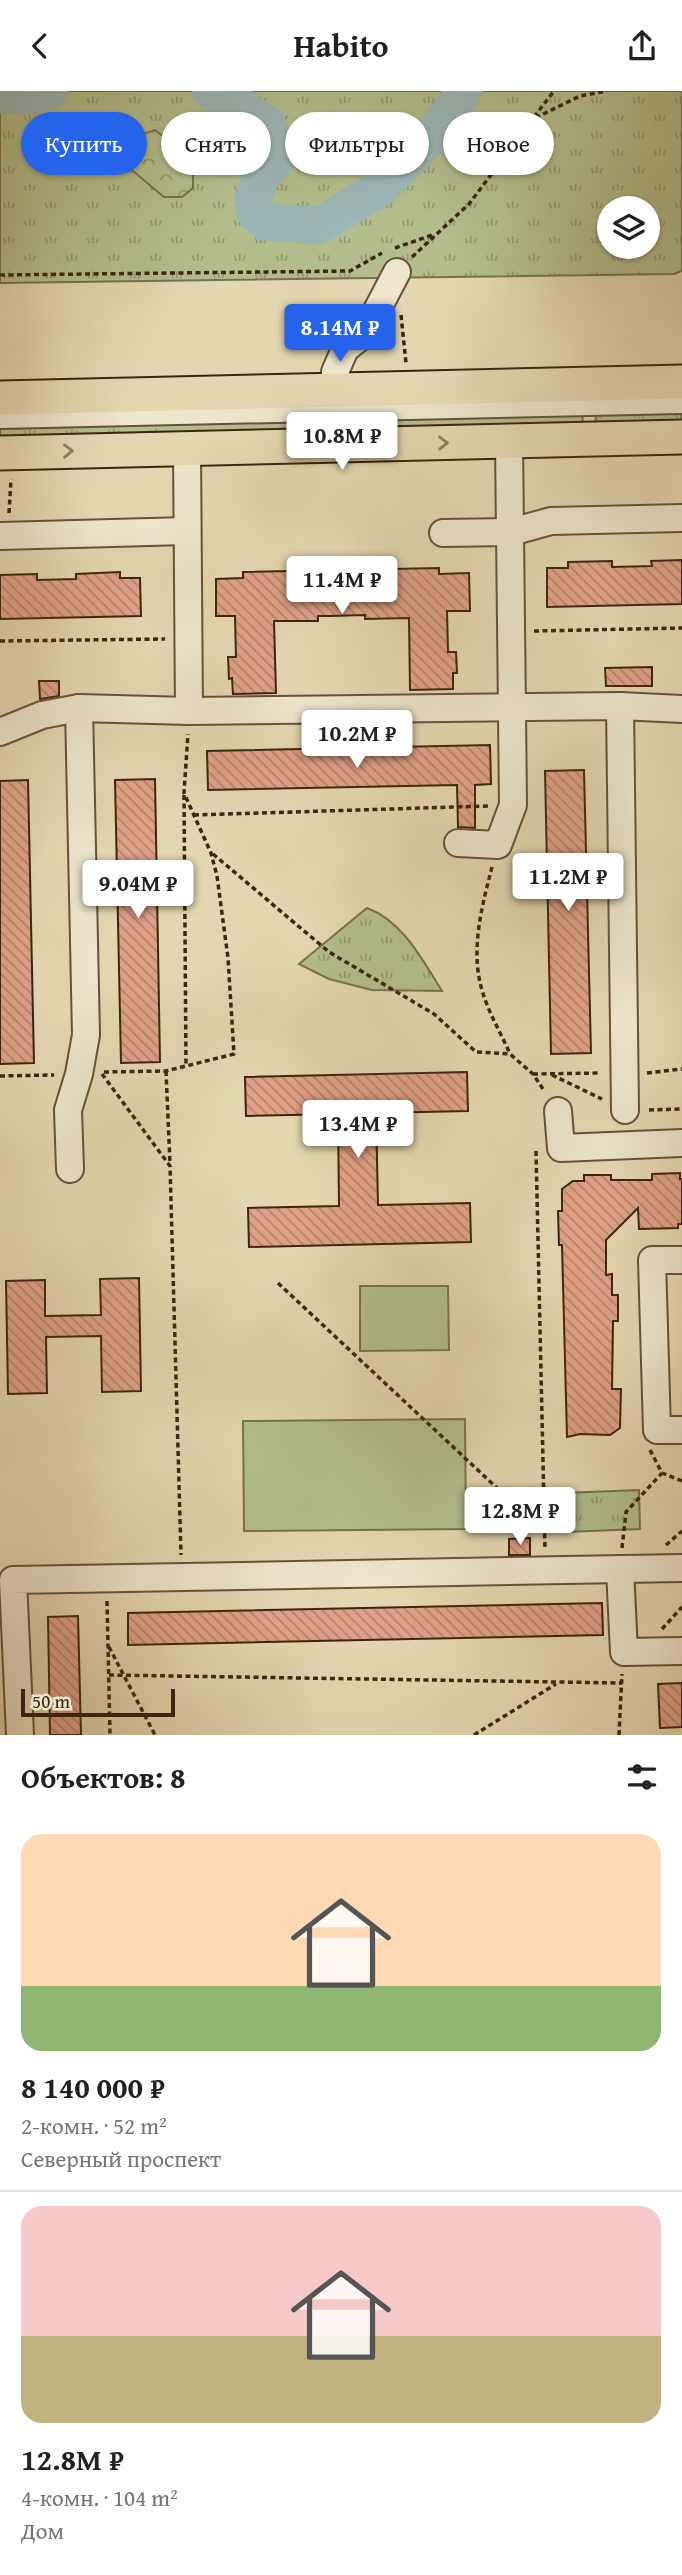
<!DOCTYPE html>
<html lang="ru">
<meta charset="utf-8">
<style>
:root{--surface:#fff;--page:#f2f2f2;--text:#202124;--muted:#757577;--line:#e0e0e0;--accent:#2563eb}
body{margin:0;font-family:"Gentium Book Plus",serif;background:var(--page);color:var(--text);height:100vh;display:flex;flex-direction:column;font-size:26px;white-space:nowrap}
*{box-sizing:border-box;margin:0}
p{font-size:23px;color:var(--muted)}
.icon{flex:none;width:38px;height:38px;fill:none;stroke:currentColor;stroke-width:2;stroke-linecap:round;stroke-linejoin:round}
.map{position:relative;height:1644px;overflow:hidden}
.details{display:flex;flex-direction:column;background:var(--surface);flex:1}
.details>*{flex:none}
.hud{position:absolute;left:21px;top:21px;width:640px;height:63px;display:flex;gap:14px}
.fabs{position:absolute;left:597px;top:105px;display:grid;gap:14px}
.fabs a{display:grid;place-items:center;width:63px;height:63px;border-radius:50%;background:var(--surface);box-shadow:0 2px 5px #0004;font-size:35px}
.scale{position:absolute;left:21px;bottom:18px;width:154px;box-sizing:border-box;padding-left:7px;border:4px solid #3c2511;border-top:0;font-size:19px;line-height:24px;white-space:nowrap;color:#3c2511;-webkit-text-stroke:5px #ede5cc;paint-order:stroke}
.price{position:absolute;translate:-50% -60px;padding:0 16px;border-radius:7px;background:#fff;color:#222;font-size:23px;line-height:46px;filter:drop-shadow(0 2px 4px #0008)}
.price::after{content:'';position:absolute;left:50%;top:42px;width:21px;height:16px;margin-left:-10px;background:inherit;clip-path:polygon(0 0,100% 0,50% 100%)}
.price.selected{background:var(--accent);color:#fff}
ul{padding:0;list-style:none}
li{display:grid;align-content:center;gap:14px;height:371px;padding:0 21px}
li+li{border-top:2px solid var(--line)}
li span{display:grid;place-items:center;height:217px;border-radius:21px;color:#555}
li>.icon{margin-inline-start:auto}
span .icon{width:126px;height:126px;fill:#fffc;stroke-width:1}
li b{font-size:30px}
h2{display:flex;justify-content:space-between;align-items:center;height:84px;padding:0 21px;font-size:30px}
.pill{padding:0 24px;border-radius:32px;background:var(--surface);box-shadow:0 2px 5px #0004;font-size:24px;line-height:63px}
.pill.selected{background:var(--accent);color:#fff}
header{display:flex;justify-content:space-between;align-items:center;height:91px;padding:0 21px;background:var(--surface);font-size:32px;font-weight:700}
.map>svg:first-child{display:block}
.grass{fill:url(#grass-tufts);stroke:#78724e;stroke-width:2;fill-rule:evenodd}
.forest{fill:url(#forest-crowns);stroke:#78724e;stroke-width:2}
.garden{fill:#b3be8c;stroke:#78724e;stroke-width:2}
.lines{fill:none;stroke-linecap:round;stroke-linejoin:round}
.river{stroke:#9bb7b7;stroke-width:37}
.building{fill:url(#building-back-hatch);stroke:#3c2511;stroke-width:2}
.minor-casing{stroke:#665239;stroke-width:30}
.major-casing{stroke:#3c2511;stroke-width:37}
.path{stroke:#3c2511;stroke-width:3.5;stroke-dasharray:5 3.5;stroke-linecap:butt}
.minor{stroke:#ede5cc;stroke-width:26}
.major{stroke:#e4d7b0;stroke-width:33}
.oneway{stroke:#907e60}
</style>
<header><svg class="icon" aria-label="back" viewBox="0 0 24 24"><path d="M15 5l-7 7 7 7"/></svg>Habito<svg class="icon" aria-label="share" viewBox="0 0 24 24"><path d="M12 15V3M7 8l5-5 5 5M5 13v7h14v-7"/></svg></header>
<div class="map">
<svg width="682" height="1644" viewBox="0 0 682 1644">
<defs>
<pattern id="grass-tufts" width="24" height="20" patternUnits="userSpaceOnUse" patternTransform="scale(1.75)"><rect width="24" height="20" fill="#b3be8c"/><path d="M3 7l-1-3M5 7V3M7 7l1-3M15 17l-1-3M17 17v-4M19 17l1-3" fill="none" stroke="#939a71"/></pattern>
<pattern id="forest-crowns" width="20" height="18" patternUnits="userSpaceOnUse" patternTransform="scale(1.75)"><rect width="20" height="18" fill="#b3be8c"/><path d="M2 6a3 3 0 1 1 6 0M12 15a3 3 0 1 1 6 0" fill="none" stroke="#939a71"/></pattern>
<pattern id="building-back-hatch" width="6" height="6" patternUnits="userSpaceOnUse" patternTransform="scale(1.75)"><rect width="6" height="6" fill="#e0a187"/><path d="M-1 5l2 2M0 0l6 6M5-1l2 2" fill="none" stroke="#b7836d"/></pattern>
</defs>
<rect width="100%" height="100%" fill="#e4d7b0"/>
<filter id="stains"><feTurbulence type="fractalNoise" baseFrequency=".00286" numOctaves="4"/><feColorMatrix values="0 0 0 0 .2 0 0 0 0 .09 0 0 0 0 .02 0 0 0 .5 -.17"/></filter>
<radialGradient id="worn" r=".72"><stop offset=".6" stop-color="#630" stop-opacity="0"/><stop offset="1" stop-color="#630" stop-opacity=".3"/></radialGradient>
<!-- grass -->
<g class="grass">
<path d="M 0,0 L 682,0 L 682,180 L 674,183 L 0,192 ZM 609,117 L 648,117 L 648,156 L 609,156 Z"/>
<polygon points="682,314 682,332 596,334 595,316"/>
<polygon points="582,317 583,335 0,348 0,330"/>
<path d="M 367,817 C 403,830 423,870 442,900 L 372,899 L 329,888 L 299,873 Z"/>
<polygon points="639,1399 640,1438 565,1441 563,1402"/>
</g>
<!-- forest -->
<polygon class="forest" points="155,39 193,70 193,97 182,106 164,106 127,75 122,55 134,46"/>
<!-- garden -->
<g class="garden">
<polygon points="360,1195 448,1195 449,1259 360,1260"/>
<polygon points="465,1328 466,1438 244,1440 243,1330"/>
</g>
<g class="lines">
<!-- river -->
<g class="river">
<polyline points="210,0 236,12 268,34 275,70 260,88 253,109 256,123 265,131 320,134 380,97 428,50 464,0"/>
<polyline points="0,4 30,5 49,0"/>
</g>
</g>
<!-- building -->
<g class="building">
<polygon points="682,469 682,513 547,516 547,477 568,477 568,471 612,470 612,476 652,475 651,470"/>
<polygon points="439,477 439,483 469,482 470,520 447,520 448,561 456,561 457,582 453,582 453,598 410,599 409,527 365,528 365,524 330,525 318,525 318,530 274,530 276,602 233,603 232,587 229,588 228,566 236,566 235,525 216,525 216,488 243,487 243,481"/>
<polygon points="120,481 120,487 140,487 141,525 0,528 0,484 37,483 37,489 76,488 76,483"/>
<polygon points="652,576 652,595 606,595 605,577"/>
<polygon points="39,590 59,590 59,605 40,608"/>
<polygon points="490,654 491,693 475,694 475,737 458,736 457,694 208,699 207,660"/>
<polygon points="584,679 591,962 551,963 545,680"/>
<polygon points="155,688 160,971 121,972 115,689"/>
<polygon points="28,689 34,972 0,973 0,690"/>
<polygon points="467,981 468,1020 376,1022 378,1114 470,1112 471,1151 249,1156 248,1117 339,1115 338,1023 246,1025 245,986"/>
<polygon points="680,1082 680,1088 682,1088 682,1133 678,1133 678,1137 639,1138 638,1117 606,1149 606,1184 612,1183 612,1204 618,1204 618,1230 613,1230 612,1298 621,1298 620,1337 610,1344 580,1343 567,1346 562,1154 559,1154 558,1120 562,1120 562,1098 573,1090 584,1090 584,1084 611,1084 611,1089 652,1089 652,1083"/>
<polygon points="139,1187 141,1300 102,1301 101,1245 46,1246 47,1302 8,1303 6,1190 45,1189 45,1225 101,1224 100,1188"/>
<polygon points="530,1447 530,1464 509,1464 509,1448"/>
<polygon points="602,1512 603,1544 128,1554 128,1522"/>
<polygon points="78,1525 81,1644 50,1644 48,1526"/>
<polygon points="682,1592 682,1636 660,1637 658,1593"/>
</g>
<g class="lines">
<!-- minor casing -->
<g class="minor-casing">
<g id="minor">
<polyline points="336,300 335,281 345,258 365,242 397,181"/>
<polyline points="0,324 682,309"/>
<polyline points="187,358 189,620"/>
<polyline points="443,442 511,441 551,430 682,427"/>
<polyline points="0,445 187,440"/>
<polyline points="620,615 625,1019"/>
<polyline points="0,641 42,624 79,617 189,620 620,615 682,618"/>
<polyline points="458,752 498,754 513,714 509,350"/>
<polyline points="558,1020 561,1057 682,1052"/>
<polyline points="70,1078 68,1019 79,983 86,944 79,617"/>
<polyline points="682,1169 652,1169 657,1339 682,1339"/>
<polyline points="620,1478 624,1561 682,1560"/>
<polyline points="20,1644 13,1489 682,1477"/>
</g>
</g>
<!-- major casing -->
<g class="major-casing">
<g id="major">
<polyline points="0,307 682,291"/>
<polyline points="0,362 682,346"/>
</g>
</g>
<!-- path -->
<g class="path">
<polyline points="534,26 554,0"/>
<polyline points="395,157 435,143"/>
<polyline points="412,166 469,113 533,28 580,5 607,0"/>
<polyline points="0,184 350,180 382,162"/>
<polyline points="401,224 406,272"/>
<polyline points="9,422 11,388"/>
<polyline points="534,540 682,537"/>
<polyline points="0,550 165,548"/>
<polyline points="184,704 186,975"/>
<polyline points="194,724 489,715"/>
<polyline points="213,763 329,861 434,923 476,961 510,963 533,983 545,1001"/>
<path d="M 492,776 C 482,815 470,859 482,899 C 488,921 501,942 510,963"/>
<polyline points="166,980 170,1073"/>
<polyline points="104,981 166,980 234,963 228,867 217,785 211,762 184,702 188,643"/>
<polyline points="647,982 682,978"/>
<polyline points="102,983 170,1075 181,1464"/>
<polyline points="533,983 601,982"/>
<polyline points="552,984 602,1008"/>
<polyline points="0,985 54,984"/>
<polyline points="649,1019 682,1018"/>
<polyline points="536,1060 545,1458"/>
<polyline points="278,1192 544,1441"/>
<polyline points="650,1359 662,1382 682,1390"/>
<polyline points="666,1454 682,1440"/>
<polyline points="622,1457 626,1421 662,1382"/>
<polyline points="107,1510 110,1644"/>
<polyline points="662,1538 682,1516"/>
<polyline points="109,1556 155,1644"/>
<polyline points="109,1584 622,1592"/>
<polyline points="474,1644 556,1593"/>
<polyline points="619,1644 622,1583"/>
</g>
<!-- minor -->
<use href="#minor" class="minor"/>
<!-- major -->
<use href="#major" class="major"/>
</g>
<!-- one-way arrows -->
<defs><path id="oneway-chevron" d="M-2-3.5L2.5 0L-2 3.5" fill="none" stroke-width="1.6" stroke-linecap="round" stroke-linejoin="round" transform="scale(1.75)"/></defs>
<g class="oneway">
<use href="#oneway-chevron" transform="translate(443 352) rotate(-1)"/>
<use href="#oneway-chevron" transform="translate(68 360) rotate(-1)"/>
</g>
<rect width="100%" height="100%" filter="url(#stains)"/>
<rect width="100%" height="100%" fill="url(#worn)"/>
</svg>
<div class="fabs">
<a><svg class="icon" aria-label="layers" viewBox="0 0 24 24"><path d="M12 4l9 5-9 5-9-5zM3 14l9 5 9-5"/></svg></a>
</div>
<div class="scale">50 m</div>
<b class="price selected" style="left:340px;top:273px">8.14M ₽</b>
<b class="price" style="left:342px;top:381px">10.8M ₽</b>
<b class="price" style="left:342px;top:525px">11.4M ₽</b>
<b class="price" style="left:357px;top:679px">10.2M ₽</b>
<b class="price" style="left:568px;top:822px">11.2M ₽</b>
<b class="price" style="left:138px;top:829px">9.04M ₽</b>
<b class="price" style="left:358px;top:1069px">13.4M ₽</b>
<b class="price" style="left:520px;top:1456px">12.8M ₽</b>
<div class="hud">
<a class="pill selected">Купить</a>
<a class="pill">Снять</a>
<a class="pill">Фильтры</a>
<a class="pill">Новое</a>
</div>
</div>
<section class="details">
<h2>Объектов: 8<svg class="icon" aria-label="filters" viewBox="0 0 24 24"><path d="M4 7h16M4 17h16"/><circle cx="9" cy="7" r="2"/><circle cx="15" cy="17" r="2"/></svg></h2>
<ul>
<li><span style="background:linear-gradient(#ffd9b3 70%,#8fb573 0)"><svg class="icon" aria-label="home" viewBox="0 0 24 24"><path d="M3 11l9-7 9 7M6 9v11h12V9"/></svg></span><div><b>8 140 000 ₽</b><p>2-комн. · 52 m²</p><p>Северный проспект</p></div></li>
<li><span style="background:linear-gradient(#f6c9c9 60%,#c2b280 0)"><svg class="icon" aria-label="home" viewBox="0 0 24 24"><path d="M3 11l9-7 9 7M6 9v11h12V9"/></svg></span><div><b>12.8M ₽</b><p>4-комн. · 104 m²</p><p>Дом</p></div></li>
</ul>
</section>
